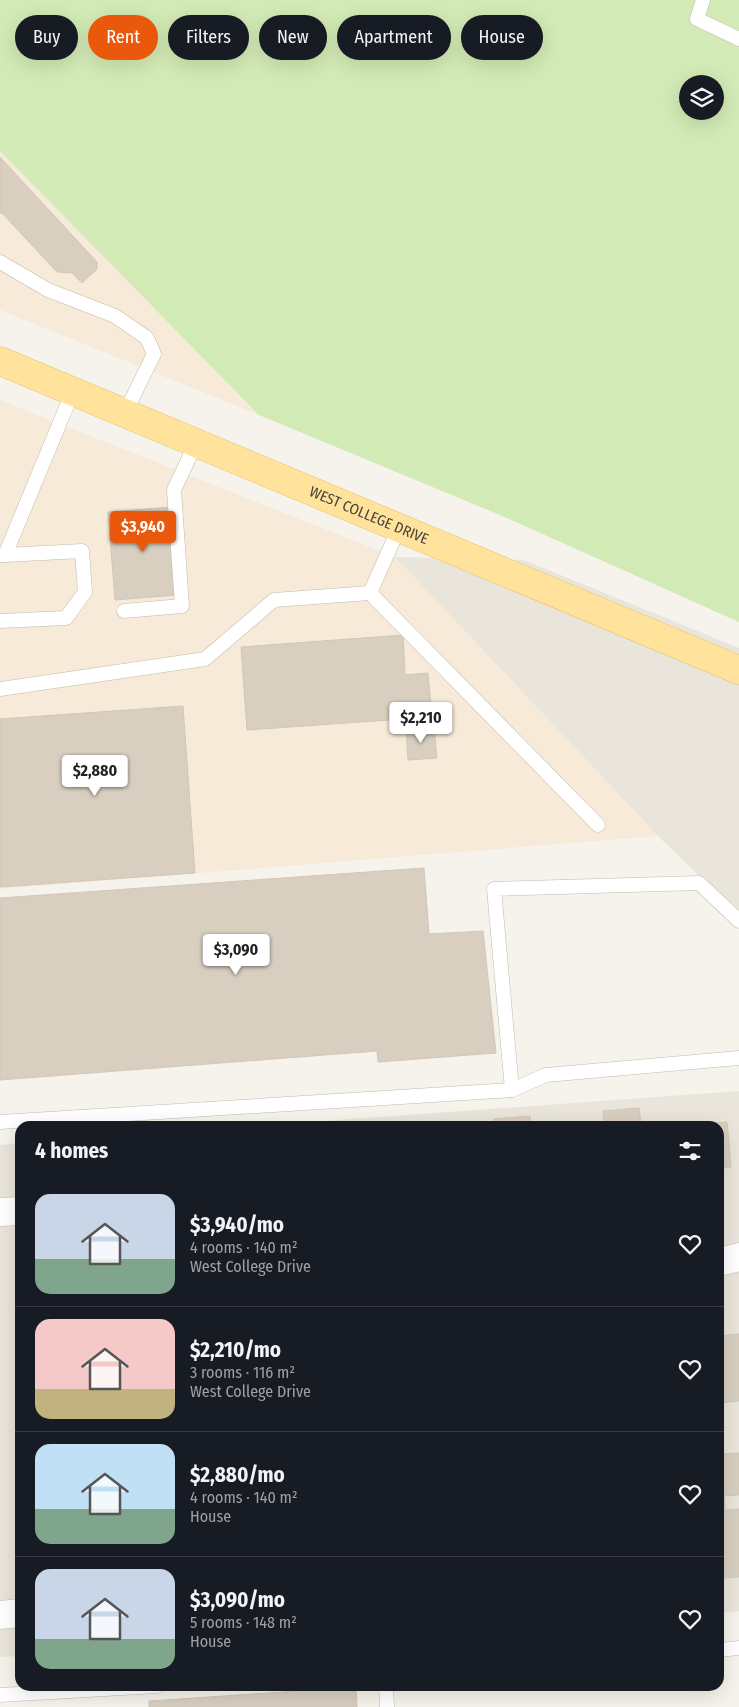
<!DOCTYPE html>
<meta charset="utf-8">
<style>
:root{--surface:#171b24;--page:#242831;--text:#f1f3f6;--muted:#9ea1a6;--line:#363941;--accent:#ea580c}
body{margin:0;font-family:"Fira Sans Condensed",sans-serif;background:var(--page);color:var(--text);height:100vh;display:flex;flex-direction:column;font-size:19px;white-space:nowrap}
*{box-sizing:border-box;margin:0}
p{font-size:16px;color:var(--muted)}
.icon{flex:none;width:28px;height:28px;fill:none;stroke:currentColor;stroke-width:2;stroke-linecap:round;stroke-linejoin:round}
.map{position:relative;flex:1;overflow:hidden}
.drawer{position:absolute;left:15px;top:1121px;width:709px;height:570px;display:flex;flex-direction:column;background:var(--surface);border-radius:15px;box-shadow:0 5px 20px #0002}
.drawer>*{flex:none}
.guide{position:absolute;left:15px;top:15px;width:710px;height:45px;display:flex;gap:10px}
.controls{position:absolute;left:679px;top:75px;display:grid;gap:10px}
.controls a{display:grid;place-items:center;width:45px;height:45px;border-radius:50%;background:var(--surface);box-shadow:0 5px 20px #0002;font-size:25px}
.price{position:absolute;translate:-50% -42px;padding:0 11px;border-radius:5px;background:#fff;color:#222;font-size:16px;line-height:32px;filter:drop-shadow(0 1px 2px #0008)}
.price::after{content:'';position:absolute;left:50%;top:30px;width:15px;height:11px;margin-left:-8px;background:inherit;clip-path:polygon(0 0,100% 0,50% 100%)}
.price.active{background:var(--accent);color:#fff}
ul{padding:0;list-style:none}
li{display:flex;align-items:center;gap:15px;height:125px;padding:0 20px}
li+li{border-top:1px solid var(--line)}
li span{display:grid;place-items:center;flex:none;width:140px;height:100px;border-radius:15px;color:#555}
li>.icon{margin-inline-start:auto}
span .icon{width:60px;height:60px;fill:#fffc;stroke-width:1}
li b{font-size:21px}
h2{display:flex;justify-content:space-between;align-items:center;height:60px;padding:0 20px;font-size:21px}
.pill{padding:0 18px;border-radius:22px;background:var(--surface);box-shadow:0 5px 20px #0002;font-size:18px;line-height:45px}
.pill.active{background:var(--accent);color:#fff}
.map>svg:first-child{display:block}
.residential{fill:#eae5da}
.commercial{fill:#f7ead8}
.green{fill:#d2eab5;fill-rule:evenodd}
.building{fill:#d8cfc1;stroke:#d3c7b4}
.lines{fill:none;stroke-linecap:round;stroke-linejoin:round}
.lane-casing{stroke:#c2bbae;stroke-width:15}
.street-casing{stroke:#c2bbae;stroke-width:29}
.primary-casing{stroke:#e6c16a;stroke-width:29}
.lane{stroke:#fff;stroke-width:14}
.street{stroke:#fff;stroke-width:28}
.primary{stroke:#ffe39c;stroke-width:28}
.labels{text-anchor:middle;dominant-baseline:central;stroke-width:4;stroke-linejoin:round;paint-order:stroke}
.street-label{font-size:15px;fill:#4b4439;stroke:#fff}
</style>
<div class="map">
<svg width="739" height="1707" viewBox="0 0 739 1707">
<rect width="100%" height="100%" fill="#f6f3ec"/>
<!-- residential -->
<g class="residential">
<polygon points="395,557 524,560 739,648 739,915 658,836"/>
<polygon points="739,1091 739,1611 719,1613 719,1126 255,1126"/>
<polygon points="20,1143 20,1656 0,1657 0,1145"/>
</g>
<!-- commercial -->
<g class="commercial">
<polygon points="0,151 259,415 0,310"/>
<polygon points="0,400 395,557 658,836 0,889"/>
</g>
<!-- green -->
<path class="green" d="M 0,0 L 739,0 L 739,622 L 500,515 L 259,415 L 0,151 ZM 688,84 L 715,84 L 715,111 L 688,111 Z"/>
<!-- building -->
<g class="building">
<polygon points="0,157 97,262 97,269 82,283 72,273 57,272 1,212 0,214"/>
<polygon points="171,507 177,595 115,600 108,512"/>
<polygon points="403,635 405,675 428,673 432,717 247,730 241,647"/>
<polygon points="183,706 195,873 0,887 0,719"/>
<polygon points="434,727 437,758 408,760 406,729"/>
<polygon points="424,868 429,934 483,931 496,1053 378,1062 377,1051 0,1080 0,898"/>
<polygon points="639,1108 641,1126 604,1126 603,1111"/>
<polygon points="530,1116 531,1126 494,1126 494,1119"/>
<polygon points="727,1122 731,1167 722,1168 723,1191 719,1191 719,1126 678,1126"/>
<polygon points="739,1334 739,1401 719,1403 719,1336"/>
<polygon points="719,1445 722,1445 722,1454 739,1453 739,1495 724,1496 725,1510 739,1509 739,1577 719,1578"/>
<polygon points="356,1687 357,1707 149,1707 149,1701"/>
</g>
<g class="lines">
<!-- lane casing -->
<g class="lane-casing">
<g id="lane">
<polyline points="703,0 697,19 739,39"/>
<polyline points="0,262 48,290 115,316 147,338 154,354 125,413"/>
<polyline points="0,555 5,555 73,391"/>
<polyline points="370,593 399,528"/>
<polyline points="124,611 182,606 174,490 196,443"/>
<polyline points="0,621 66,618 85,592 82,551 5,555"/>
<polyline points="0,689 205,659 274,600 370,593 598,825"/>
<polyline points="512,1090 546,1075 739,1058"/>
<polyline points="0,1122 512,1090 494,889 699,883 739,921"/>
<polyline points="719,1650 739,1648"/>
<polyline points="386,1686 387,1707"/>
<polyline points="0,1695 157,1686"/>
</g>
</g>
<!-- street casing -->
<g class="street-casing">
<g id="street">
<polyline points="0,1212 20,1211"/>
<polyline points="719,1262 739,1257"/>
<polyline points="0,1615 20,1613"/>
</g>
</g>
<!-- primary casing -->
<g class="primary-casing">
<g id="primary">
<path id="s1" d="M 0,361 L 739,670"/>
</g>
</g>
<!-- lane -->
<use href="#lane" class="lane"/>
<!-- street -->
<use href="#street" class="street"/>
<!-- primary -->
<use href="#primary" class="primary"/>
</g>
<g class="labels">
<!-- street labels -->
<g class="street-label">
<text stroke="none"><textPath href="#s1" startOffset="400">WEST COLLEGE DRIVE</textPath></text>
</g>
</g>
</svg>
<div class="controls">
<a><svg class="icon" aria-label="layers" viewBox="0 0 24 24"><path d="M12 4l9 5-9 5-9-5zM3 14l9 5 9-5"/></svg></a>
</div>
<b class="price active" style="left:143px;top:553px">$3,940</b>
<b class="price" style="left:421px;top:744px">$2,210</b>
<b class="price" style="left:95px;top:797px">$2,880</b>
<b class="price" style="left:236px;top:976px">$3,090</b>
<div class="guide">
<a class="pill">Buy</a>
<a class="pill active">Rent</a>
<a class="pill">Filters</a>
<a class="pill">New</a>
<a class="pill">Apartment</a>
<a class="pill">House</a>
</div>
<section class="drawer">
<h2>4 homes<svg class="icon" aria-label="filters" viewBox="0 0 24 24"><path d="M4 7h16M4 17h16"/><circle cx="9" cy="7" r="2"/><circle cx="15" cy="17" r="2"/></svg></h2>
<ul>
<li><span style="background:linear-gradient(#c9d6e8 65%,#7fa58c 0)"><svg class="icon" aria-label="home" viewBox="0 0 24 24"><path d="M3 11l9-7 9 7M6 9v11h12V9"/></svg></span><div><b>$3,940/mo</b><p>4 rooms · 140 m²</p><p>West College Drive</p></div><svg class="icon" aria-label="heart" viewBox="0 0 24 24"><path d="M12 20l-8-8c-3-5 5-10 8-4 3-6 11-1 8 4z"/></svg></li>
<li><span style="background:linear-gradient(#f6c9c9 70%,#c2b280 0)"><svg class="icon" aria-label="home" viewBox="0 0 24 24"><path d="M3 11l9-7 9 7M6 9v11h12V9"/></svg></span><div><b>$2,210/mo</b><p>3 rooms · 116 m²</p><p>West College Drive</p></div><svg class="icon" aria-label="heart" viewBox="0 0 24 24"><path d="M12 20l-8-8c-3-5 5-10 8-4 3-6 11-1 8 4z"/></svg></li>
<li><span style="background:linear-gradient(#bfe0f5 65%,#7fa58c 0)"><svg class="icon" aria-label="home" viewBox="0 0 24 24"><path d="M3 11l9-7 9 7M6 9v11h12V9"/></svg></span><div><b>$2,880/mo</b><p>4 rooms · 140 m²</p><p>House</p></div><svg class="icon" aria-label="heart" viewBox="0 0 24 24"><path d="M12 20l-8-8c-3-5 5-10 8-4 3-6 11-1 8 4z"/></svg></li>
<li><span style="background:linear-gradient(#c9d6e8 70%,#7fa58c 0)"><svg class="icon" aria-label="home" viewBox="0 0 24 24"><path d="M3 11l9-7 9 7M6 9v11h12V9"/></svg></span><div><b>$3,090/mo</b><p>5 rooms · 148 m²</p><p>House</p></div><svg class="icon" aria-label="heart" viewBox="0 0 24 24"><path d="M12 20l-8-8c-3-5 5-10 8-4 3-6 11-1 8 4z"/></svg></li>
</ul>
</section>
</div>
